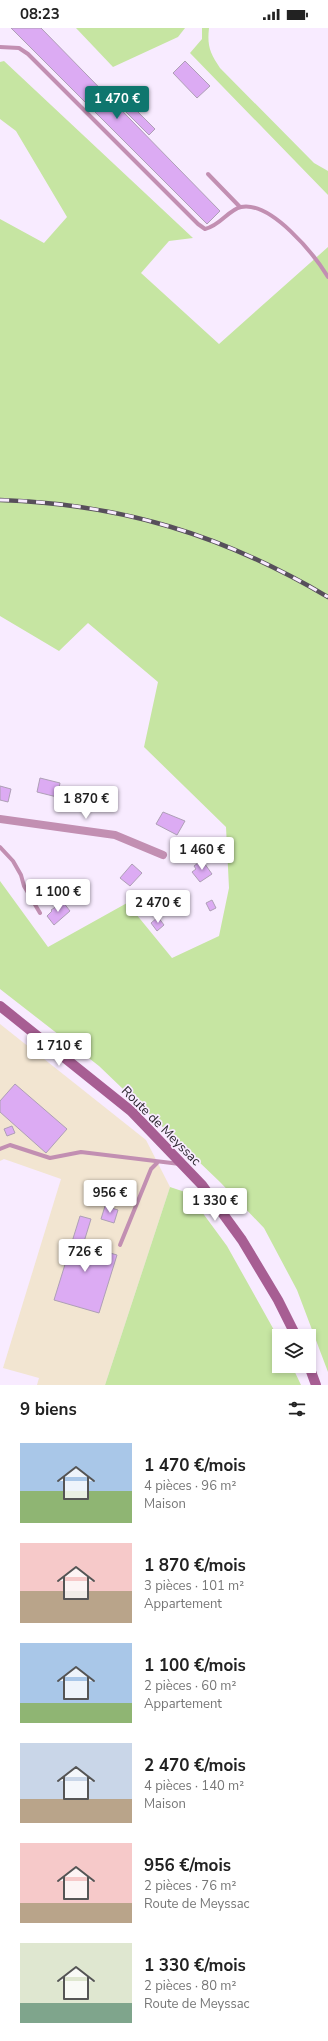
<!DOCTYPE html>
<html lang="fr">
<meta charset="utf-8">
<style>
:root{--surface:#fff;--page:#f2f2f2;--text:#222;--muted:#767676;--accent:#0f766e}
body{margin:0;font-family:"Nunito Sans",sans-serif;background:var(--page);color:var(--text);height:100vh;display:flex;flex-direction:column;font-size:15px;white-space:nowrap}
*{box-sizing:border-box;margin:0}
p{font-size:13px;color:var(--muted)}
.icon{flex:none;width:22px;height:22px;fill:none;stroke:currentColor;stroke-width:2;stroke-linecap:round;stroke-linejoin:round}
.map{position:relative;height:1357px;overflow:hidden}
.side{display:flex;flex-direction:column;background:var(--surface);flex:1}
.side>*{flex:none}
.fabs{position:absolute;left:272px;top:1301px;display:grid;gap:8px}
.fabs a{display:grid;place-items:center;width:44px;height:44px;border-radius:0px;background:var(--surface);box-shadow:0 2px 6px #0003;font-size:20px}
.price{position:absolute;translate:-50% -34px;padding:0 9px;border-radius:4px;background:#fff;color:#222;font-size:13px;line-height:26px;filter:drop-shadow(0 1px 2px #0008)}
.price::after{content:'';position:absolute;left:50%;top:24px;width:12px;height:9px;margin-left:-6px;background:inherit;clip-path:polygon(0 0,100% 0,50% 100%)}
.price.selected{background:var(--accent);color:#fff}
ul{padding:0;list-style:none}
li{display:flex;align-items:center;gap:12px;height:100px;padding:0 20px}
li span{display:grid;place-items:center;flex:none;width:112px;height:80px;border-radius:0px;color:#555}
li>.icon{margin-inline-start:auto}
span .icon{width:48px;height:48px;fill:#fffc;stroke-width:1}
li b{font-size:17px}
h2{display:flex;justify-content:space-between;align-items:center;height:48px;padding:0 20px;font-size:17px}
.status{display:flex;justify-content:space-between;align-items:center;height:28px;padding:0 20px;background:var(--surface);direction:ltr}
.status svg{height:11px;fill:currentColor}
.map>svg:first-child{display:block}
.industrial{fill:#f2e5d1}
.green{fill:#c6e5a2}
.building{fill:#dcabf3;stroke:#ae9fb6}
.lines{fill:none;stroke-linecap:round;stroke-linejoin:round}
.service{stroke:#c28fb2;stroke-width:4}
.minor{stroke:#c28fb2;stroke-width:8}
.secondary{stroke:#a75e93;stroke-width:10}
.rail-casing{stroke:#574f5b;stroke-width:4.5}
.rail{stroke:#f8ebff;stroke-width:3;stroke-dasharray:9;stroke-linecap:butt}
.labels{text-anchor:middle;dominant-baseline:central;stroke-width:3.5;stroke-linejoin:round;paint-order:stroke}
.street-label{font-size:13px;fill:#2c262f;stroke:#f8ebff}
</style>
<div class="status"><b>08:23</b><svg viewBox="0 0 49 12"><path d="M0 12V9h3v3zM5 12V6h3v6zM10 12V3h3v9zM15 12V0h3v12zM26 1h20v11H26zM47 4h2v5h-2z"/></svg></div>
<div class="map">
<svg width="328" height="1357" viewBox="0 0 328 1357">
<rect width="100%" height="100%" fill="#f8ebff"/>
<!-- industrial -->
<polygon class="industrial" points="0,996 146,1112 170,1159 105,1357 37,1357 39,1350 3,1340 61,1151 4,1131 0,1133"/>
<!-- green -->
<g class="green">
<polygon points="76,0 185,0 178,9 113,39"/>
<path d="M 202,0 L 209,0 C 207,18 210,25 220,40 L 314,135 L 328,143 L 328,167 L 190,25 L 202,11 Z"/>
<polygon points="4,33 193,210 169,213 141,245 219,316 328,219 328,1344 297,1262 264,1200 220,1154 99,1038 0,961 0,853 48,919 127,875 172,930 219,908 229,860 226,799 144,719 158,654 88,595 59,623 0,588 0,191 44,215 67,189 16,103 0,91 0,34"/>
<polygon points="170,1159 188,1165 227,1218 279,1311 279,1338 292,1338 301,1357 105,1357"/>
</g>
<!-- building -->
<g class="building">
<polygon points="11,0 41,0 220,183 207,196"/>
<polygon points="185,33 210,58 197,70 173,45"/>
<polygon points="129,75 155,101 149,107 123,81"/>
<polygon points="40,750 60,755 57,769 37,764"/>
<polygon points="0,758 11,761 8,774 0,772"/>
<polygon points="163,784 185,793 177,807 156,796"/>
<polygon points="202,832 212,846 200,854 192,844 196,841 194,838"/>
<polygon points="132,836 142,845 130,858 120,850"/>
<polygon points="212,872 216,880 210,883 206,875"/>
<polygon points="63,874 70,883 54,897 47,888 52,883 51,882"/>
<polygon points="158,889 164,897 157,903 151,895"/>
<polygon points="15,1056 67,1101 46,1125 0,1084 0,1073"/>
<polygon points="12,1098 15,1105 7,1108 4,1101"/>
<polygon points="105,1178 118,1182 114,1195 101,1191"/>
<polygon points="80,1188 91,1191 83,1217 117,1227 99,1285 54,1272"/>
</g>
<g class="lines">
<!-- service -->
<g class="service">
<path d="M 0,19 L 19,20 L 28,26 L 198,196 L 205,201 C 220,198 228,182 241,179 C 271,173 314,226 328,249"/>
<polyline points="208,146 240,179"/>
<polyline points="0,819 13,833 21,847 24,858 40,885"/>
<polyline points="0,1121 10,1117 50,1130 81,1124 180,1136"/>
<polyline points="120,1217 151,1141 157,1135"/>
</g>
<!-- minor -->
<polyline class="minor" points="0,791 115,807 163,827"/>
<!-- secondary -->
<g class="secondary">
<polyline points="0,978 131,1083 202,1157 242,1212 278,1272 296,1308"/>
<polyline points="309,1338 316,1357"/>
</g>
<!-- rail casing -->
<g class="rail-casing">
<path id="rail" d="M 0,472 C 122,476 223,507 328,569"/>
</g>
<!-- rail -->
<use href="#rail" class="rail"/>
</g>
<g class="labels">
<!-- street labels -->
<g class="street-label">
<text transform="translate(161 1098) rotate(45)">Route de Meyssac</text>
</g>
</g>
</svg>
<div class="fabs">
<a><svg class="icon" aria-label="layers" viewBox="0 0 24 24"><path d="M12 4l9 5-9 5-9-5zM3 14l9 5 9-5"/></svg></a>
</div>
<b class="price selected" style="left:117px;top:92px">1 470 €</b>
<b class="price" style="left:86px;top:792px">1 870 €</b>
<b class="price" style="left:202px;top:843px">1 460 €</b>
<b class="price" style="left:58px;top:885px">1 100 €</b>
<b class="price" style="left:158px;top:896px">2 470 €</b>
<b class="price" style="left:59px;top:1039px">1 710 €</b>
<b class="price" style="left:110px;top:1186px">956 €</b>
<b class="price" style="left:215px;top:1194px">1 330 €</b>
<b class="price" style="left:85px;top:1245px">726 €</b>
</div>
<section class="side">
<h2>9 biens<svg class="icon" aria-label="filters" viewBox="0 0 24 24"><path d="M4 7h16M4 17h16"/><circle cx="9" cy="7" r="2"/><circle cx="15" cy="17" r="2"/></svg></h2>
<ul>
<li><span style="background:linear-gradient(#a9c7e8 60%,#8fb573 0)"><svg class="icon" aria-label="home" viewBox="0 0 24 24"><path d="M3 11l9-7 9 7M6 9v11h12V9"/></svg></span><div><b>1 470 €/mois</b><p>4 pièces · 96 m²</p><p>Maison</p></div></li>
<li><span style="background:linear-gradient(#f6c9c9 60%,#b9a48a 0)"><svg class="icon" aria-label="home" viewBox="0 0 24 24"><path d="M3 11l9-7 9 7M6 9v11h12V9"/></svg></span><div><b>1 870 €/mois</b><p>3 pièces · 101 m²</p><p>Appartement</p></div></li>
<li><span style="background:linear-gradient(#a9c7e8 75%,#8fb573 0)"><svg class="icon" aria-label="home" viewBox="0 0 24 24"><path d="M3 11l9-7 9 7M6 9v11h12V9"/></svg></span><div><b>1 100 €/mois</b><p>2 pièces · 60 m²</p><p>Appartement</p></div></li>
<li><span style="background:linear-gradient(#c9d6e8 70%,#b9a48a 0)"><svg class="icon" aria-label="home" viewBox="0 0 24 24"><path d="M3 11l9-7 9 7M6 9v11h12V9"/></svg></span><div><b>2 470 €/mois</b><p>4 pièces · 140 m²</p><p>Maison</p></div></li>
<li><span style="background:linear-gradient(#f6c9c9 75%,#b9a48a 0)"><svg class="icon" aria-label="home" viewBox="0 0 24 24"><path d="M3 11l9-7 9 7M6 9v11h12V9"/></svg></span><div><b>956 €/mois</b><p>2 pièces · 76 m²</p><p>Route de Meyssac</p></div></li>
<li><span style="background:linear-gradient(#dfe7d0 75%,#7fa58c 0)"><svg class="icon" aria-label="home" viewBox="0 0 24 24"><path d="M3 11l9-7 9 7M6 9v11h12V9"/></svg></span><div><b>1 330 €/mois</b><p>2 pièces · 80 m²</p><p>Route de Meyssac</p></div></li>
</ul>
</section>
